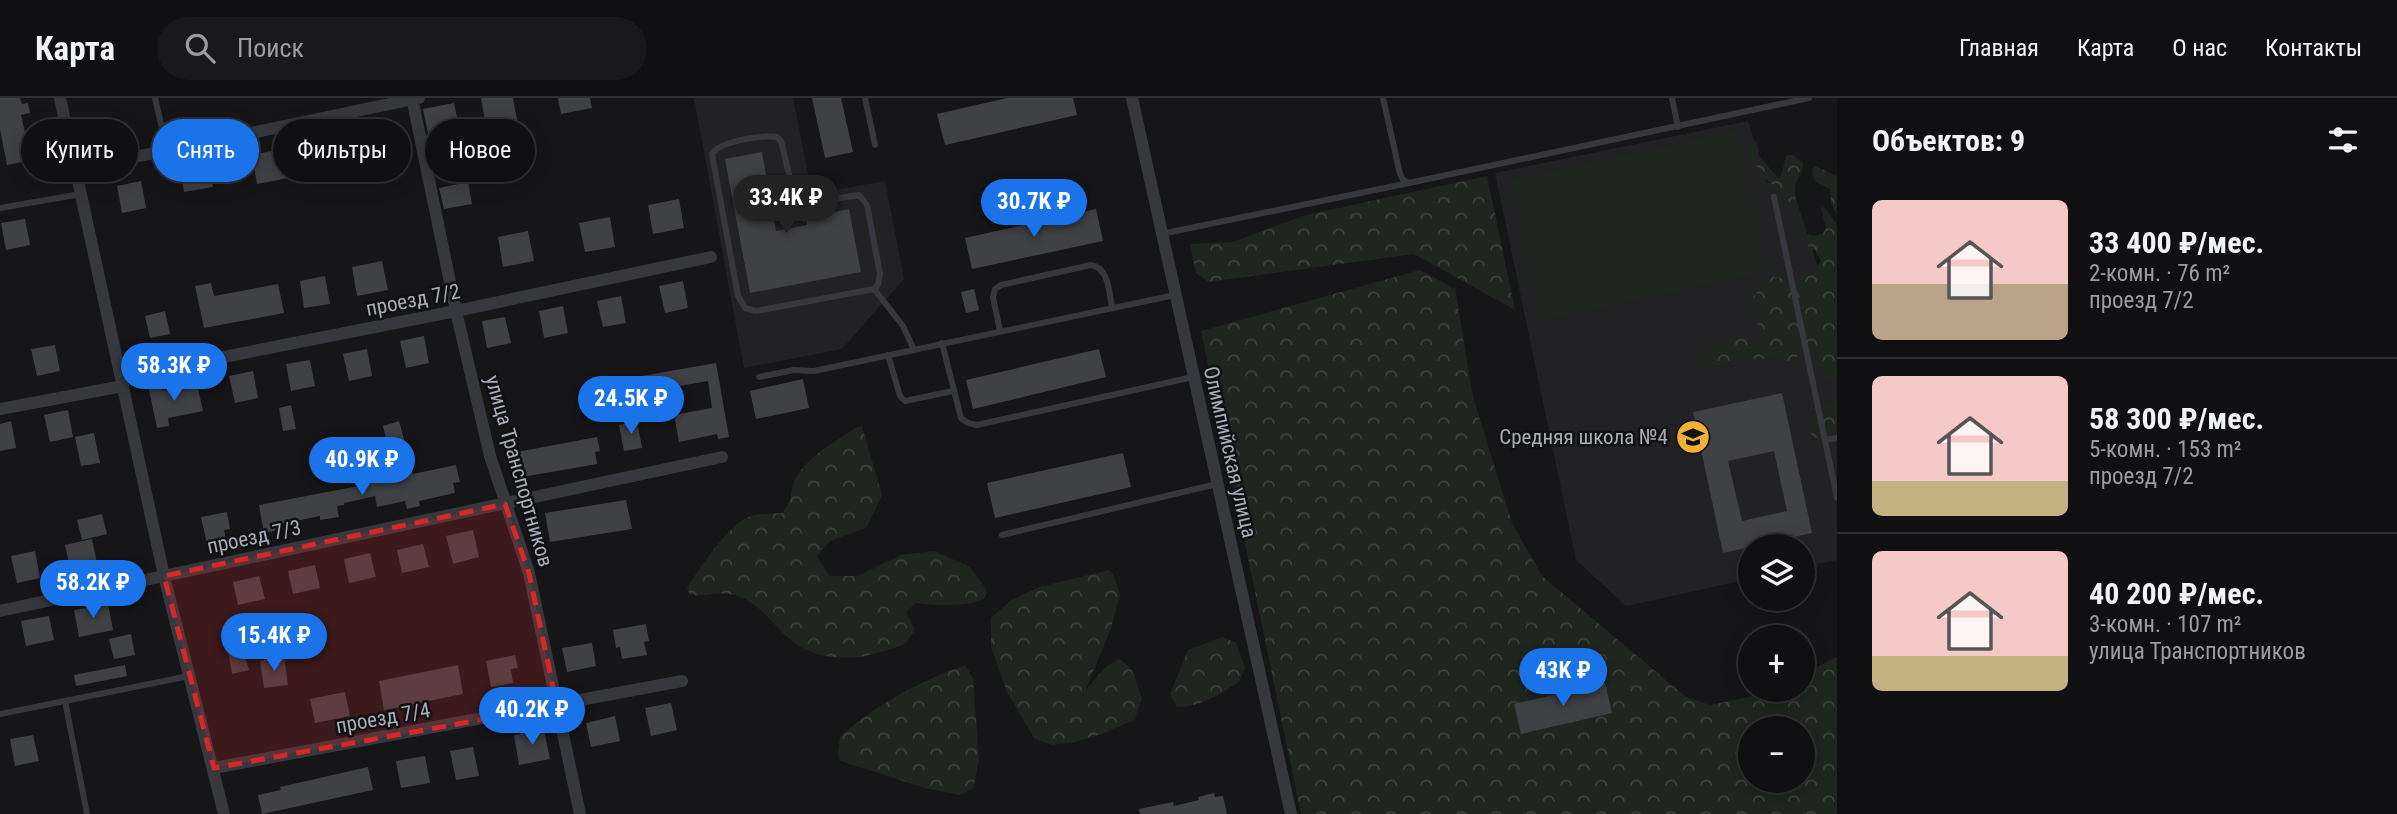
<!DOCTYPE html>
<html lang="ru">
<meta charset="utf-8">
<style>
:root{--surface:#101012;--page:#19191b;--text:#f1f3f6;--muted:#9c9d9f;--line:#303032;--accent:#1a73e8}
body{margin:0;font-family:"Roboto Condensed",sans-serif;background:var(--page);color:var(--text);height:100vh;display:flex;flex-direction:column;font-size:26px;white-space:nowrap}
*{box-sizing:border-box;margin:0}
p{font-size:23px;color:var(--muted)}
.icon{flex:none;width:38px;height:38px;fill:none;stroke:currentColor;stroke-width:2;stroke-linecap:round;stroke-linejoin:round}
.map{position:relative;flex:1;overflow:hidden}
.details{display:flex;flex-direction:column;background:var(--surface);width:560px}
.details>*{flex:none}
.top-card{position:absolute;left:21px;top:21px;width:665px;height:63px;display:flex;gap:14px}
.controls{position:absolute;left:1738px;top:436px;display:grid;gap:14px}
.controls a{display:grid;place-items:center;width:77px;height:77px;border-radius:50%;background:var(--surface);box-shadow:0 4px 18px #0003,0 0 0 2px var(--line);font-size:35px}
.price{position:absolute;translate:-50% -60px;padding:0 16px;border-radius:24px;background:var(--accent);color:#fff;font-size:23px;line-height:46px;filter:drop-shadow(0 2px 4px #0008)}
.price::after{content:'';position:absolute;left:50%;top:42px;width:21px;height:16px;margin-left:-10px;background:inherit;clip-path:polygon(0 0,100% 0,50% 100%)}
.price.selected{background:#222;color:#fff}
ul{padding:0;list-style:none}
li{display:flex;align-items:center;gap:21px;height:175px;padding:0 35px}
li+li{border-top:2px solid var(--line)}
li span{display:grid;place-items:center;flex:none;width:196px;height:140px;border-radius:10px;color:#555}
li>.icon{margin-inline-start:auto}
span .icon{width:84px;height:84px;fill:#fffc;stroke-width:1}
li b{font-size:30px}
h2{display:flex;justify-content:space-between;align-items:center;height:84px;padding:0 35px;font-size:30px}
.pill{padding:0 24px;border-radius:32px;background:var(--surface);box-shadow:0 4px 18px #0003,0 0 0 2px var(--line);font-size:24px;line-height:63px}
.pill.selected{background:var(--accent);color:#fff}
header{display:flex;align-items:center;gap:42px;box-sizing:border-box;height:98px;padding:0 35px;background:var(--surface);border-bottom:2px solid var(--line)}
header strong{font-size:33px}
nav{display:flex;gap:38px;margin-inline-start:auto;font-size:24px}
.search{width:490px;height:63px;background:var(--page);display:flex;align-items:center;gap:18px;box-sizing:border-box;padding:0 24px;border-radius:38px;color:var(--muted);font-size:26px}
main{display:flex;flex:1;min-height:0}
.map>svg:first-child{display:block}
.built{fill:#222225}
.forest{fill:url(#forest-crowns);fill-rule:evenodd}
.garden{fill:#1e261f}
.building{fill:#404145;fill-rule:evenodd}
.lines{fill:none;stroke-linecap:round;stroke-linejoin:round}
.service{stroke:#37383d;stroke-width:6}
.minor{stroke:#37383d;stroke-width:12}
.marked{fill:#d62828;fill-opacity:0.2;stroke:#d62828;stroke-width:5;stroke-dasharray:14 9;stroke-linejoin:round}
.labels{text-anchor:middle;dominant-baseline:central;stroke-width:5;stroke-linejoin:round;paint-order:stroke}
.street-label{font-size:21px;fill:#a8adb8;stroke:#111113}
.poi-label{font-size:21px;fill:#a8adb8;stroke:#111113;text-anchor:end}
</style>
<header>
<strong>Карта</strong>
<div class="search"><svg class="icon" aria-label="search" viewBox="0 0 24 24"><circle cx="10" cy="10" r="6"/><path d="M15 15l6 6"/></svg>Поиск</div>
<nav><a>Главная</a><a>Карта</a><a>О нас</a><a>Контакты</a></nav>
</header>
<main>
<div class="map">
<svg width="1837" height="716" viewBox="0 0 1837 716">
<defs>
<pattern id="forest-crowns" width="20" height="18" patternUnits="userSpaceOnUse" patternTransform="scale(1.75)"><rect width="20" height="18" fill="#1e261f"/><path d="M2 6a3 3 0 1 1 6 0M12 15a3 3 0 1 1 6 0" fill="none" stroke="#3c433d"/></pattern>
</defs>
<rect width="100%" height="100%" fill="#161618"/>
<!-- built -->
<g class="built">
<polygon points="694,0 793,0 809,81 818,95 885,83 904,181 842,251 744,270"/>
<polygon points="1748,23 1767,85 1790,82 1837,229 1837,462 1803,469 1802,448 1750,448 1750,481 1626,508 1576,462 1495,75"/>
</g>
<!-- forest -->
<g class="forest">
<path d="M 1753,42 L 1757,45 L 1759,58 L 1778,80 L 1780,80 L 1787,57 L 1793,57 L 1803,65 C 1804,75 1795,81 1795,91 C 1794,104 1804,123 1807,136 L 1813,138 L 1823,136 L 1826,130 L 1821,110 L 1824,109 L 1837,126 L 1837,288 L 1835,282 L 1824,279 L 1810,254 L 1799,255 L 1794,265 L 1786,263 L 1781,255 L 1763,261 L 1744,260 L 1698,273 L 1696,268 C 1708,242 1721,241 1747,235 L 1750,247 L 1754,249 L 1759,247 L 1759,234 L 1753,199 L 1757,195 L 1756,188 L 1773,179 L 1781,180 L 1786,185 C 1794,184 1818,170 1821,163 L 1815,152 L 1811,152 L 1803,141 L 1786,96 C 1781,89 1772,88 1767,82 C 1760,74 1757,65 1747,60 L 1747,47 Z"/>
<path d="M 1815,68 L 1837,78 L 1837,117 L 1831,105 L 1830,91 C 1819,86 1812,84 1812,71 Z"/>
<polygon points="1487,78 1515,212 1414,156 1208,184 1196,175 1190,146 1233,144 1306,117"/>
<path d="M 1420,172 L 1455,191 L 1473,299 L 1512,425 L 1542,478 L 1686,599 L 1710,607 L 1764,596 L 1773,592 L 1802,592 L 1803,576 L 1837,559 L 1837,716 L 1301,716 L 1201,233 ZM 1750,630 L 1802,630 L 1802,682 L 1750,682 Z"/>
<polygon points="1837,300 1837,329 1820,339 1815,340 1811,336 1809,323 1813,316"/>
<path d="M 862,328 L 882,397 L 867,429 L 830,443 L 817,458 L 829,478 L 858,478 L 901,457 L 934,453 L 970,469 L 984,488 L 987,495 L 984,501 C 960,510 940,507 916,505 L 906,514 L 915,532 C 912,536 909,541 905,545 C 902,548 895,549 891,551 C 861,562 824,565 796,546 C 777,533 765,510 743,500 C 721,491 711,499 690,497 L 687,490 C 701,468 723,435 744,421 C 754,415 771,416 782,415 C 796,398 788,393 796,380 C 808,358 835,344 855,330 Z"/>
<path d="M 1109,472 L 1113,476 L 1120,497 L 1111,530 L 1085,593 C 1096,582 1103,567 1120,561 L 1132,572 L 1142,601 L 1134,622 L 1102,636 L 1075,644 L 1052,647 L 1034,640 L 1007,594 L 991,549 L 991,520 L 1011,502 L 1040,489 Z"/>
<path d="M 1223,539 L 1236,545 L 1245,569 L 1239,584 C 1219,596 1202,609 1177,609 L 1170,596 L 1188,552 Z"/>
<path d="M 965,567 L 973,580 L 979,663 L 973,691 L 959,697 L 925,690 L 841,663 L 838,656 L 840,639 C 874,607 921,583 965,567 Z"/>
</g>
<!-- garden -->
<polygon class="garden" points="1735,33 1766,174 1541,223 1511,82"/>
<!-- building -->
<g class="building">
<polygon points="0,0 20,0 22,6 28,5 30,15 21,17 26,39 33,38 38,61 7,67 0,31"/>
<polygon points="481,0 513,0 517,22 486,28"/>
<polygon points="558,0 590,0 592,10 561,16"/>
<polygon points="812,0 841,0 853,54 825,60"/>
<polygon points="1007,0 1073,0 1077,17 945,47 937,16"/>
<polygon points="454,5 460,34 429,40 423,11"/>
<polygon points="396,29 400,53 378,57 374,33"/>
<polygon points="341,40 345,65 315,71 310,46"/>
<polygon points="282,51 288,80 257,86 252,57"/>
<polygon points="762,54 776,133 807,127 806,120 849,111 861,174 750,195 725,61"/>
<polygon points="209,67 213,89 184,94 180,72"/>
<polygon points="141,83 146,110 122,115 117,88"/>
<polygon points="468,84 472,106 444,111 439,90"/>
<polygon points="679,101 684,130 653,136 648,107"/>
<polygon points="1096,111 1103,143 972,171 965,140"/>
<polygon points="610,119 615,149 585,154 579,125"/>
<polygon points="25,121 30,147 6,152 1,125"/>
<polygon points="528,133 534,163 503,169 498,139"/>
<polygon points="382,163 388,192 357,198 352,169"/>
<polygon points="325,178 330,206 304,210 300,183"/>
<polygon points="683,183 688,210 665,215 659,188"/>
<polygon points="211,185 214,198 278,186 284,215 204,230 195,188"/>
<polygon points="974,191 979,212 966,215 961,194"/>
<polygon points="621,198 626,225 603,229 597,203"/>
<polygon points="563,208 568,235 544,240 539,213"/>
<polygon points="165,213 170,236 150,240 145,218"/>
<polygon points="505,219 511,245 487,250 482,223"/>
<polygon points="424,238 429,265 406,270 400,243"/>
<polygon points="55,247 60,273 37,278 31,251"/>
<polygon points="367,251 372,278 349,283 343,256"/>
<polygon points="1099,251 1106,279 973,311 966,282"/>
<polygon points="310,262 315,288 291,293 286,266"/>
<polygon points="716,265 729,339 718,341 717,336 679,344 674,317 712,310 708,283 622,298 619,282"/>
<polygon points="253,273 258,300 235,305 229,278"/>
<polygon points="803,281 809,310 756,321 750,293"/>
<polygon points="160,284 162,293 197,286 203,313 168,320 169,328 157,330 148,287"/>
<path d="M 1782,295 L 1812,435 L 1723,455 L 1693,314 ZM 1774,353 L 1787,413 L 1742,423 L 1728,363 Z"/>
<polygon points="291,307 296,331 283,333 279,310"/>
<polygon points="68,312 73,339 50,344 44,317"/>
<polygon points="11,323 16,350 0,353 0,326"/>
<polygon points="399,323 405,345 388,349 383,328"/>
<polygon points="637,323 642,350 624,353 619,327"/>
<polygon points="94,335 100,365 81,368 75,339"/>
<polygon points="597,339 600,353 595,354 597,366 522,379 517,354"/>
<polygon points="1123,355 1131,389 995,420 987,385"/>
<polygon points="456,367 460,384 453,385 455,395 419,403 420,408 407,411 405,403 377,409 375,398 344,405 344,407 337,408 339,419 320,422 320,418 282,426 283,431 264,435 259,407 400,380 399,375 412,372 413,376"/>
<polygon points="626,402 632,431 550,444 545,415"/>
<polygon points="227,414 230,431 224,432 226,442 207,446 201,419"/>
<polygon points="102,416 107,436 82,442 77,422"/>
<polygon points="473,432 479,459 453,466 446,438"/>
<polygon points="92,441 97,465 70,470 65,447"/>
<polygon points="423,446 429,469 402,475 397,452"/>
<polygon points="35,453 40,480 17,485 11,458"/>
<polygon points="370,455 376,479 349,485 344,461"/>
<polygon points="315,467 320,490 293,496 288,473"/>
<polygon points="259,478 265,501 238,507 233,484"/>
<polygon points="108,506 113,532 79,539 74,512"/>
<polygon points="49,518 54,542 26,548 21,523"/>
<polygon points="646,526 649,543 644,544 647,557 622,561 620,549 616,550 613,532"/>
<polygon points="131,536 135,557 114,561 109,541"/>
<polygon points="592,545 596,568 567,574 562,550"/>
<polygon points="242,550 249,572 232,576 228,553"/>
<polygon points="515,557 518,570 511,571 513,585 491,589 486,563"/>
<polygon points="284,559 288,587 264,590 260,563"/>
<polygon points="125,567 127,578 76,588 74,577"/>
<polygon points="458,567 463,596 384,612 379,583"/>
<polygon points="1605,585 1612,615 1521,636 1514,606"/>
<polygon points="345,594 350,618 315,625 310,601"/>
<polygon points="671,605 677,632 651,638 645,610"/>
<polygon points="615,618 620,643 591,649 586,625"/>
<polygon points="544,632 550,661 519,667 514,637"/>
<polygon points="33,637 39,663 15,668 10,641"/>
<polygon points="473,649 479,678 456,682 450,653"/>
<polygon points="425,658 430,685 401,690 396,663"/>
<polygon points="368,669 373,692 262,716 258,697 281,692 280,689"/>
<polygon points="1214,695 1215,699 1223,698 1227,716 1140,716 1139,711 1173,704 1174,708 1199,702 1198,699"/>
</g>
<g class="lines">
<!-- service -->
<g class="service">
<polyline points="155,0 167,52"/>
<polyline points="865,0 875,47"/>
<polyline points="1383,0 1400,76 1403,82 1409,85 1809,0"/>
<polyline points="1672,0 1678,29"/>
<polyline points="1774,99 1837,400"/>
<polyline points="0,110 81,96"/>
<polyline points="1161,136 1409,85"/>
<path d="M 874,191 L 878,187 L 880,176 L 867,107 L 859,97 L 807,105 L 795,101 L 781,43 L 777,39 C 761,37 720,43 712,56 L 738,198 L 745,210 L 756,213 L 874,191 L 903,228 L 914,252"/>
<path d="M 1000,233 L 993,199 L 995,191 L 1001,187 L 1091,167 C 1109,170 1109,194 1112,209"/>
<polyline points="942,245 961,320 968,325 977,327 1193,279"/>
<polyline points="888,257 900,298 905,303 953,293"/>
<polyline points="759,279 794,272 814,273 1175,197"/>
<polyline points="1825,342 1837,340"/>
<polyline points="1002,437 1217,386"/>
<polyline points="65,603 87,716"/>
<polyline points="0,616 189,578"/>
</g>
<!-- minor -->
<g class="minor">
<polyline points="60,0 164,478 224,716"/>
<polyline points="412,0 456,213 490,358 529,475 580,716"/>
<polyline points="1132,0 1291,716"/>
<polyline points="77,71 419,0"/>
<polyline points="122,279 456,213 711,159"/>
<polyline points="0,311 123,288"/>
<polyline points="0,513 722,359"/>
<polyline points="214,670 682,583"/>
</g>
</g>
<!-- marked area -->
<path class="marked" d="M 505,406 L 529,475 L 557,608 L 214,670 L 164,478 Z"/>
<!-- icons -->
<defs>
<g id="school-disc" transform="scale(1.75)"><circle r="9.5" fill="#f2b134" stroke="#111113"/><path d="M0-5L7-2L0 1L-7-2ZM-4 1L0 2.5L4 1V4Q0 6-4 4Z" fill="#111"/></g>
</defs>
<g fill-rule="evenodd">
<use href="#school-disc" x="1693" y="339"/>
</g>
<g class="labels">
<!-- street labels -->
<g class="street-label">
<text transform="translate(413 202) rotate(-11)">проезд 7/2</text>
<text transform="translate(1230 354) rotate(77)">Олимпийская улица</text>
<text transform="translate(519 373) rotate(74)">улица Транспортников</text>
<text transform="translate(254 439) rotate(-12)">проезд 7/3</text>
<text transform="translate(383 620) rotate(-10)">проезд 7/4</text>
</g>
<!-- poi labels -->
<g class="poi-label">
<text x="1668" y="339">Средняя школа №4</text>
</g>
</g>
</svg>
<div class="controls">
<a><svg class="icon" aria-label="layers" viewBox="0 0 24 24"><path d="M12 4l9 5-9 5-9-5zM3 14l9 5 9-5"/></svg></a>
<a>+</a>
<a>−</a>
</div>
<b class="price selected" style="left:786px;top:137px">33.4K ₽</b>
<b class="price" style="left:1034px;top:141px">30.7K ₽</b>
<b class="price" style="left:174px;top:305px">58.3K ₽</b>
<b class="price" style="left:631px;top:338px">24.5K ₽</b>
<b class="price" style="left:362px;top:399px">40.9K ₽</b>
<b class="price" style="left:93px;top:522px">58.2K ₽</b>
<b class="price" style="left:274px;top:575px">15.4K ₽</b>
<b class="price" style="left:1563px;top:610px">43K ₽</b>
<b class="price" style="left:532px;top:649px">40.2K ₽</b>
<div class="top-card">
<a class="pill">Купить</a>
<a class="pill selected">Снять</a>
<a class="pill">Фильтры</a>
<a class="pill">Новое</a>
</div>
</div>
<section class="details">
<h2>Объектов: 9<svg class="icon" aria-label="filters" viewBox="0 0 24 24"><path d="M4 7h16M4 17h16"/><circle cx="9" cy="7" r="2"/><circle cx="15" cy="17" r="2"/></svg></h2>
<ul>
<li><span style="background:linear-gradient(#f6c9c9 60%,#b9a48a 0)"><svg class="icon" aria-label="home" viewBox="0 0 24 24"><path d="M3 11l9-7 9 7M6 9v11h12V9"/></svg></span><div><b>33 400 ₽/мес.</b><p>2-комн. · 76 m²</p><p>проезд 7/2</p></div></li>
<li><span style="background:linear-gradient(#f6c9c9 75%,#c2b280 0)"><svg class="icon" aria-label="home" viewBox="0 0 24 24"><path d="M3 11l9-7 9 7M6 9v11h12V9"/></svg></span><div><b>58 300 ₽/мес.</b><p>5-комн. · 153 m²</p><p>проезд 7/2</p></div></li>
<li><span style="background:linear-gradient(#f6c9c9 75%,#c2b280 0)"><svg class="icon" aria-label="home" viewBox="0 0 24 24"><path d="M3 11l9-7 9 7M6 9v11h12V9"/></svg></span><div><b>40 200 ₽/мес.</b><p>3-комн. · 107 m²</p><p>улица Транспортников</p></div></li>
</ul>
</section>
</main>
